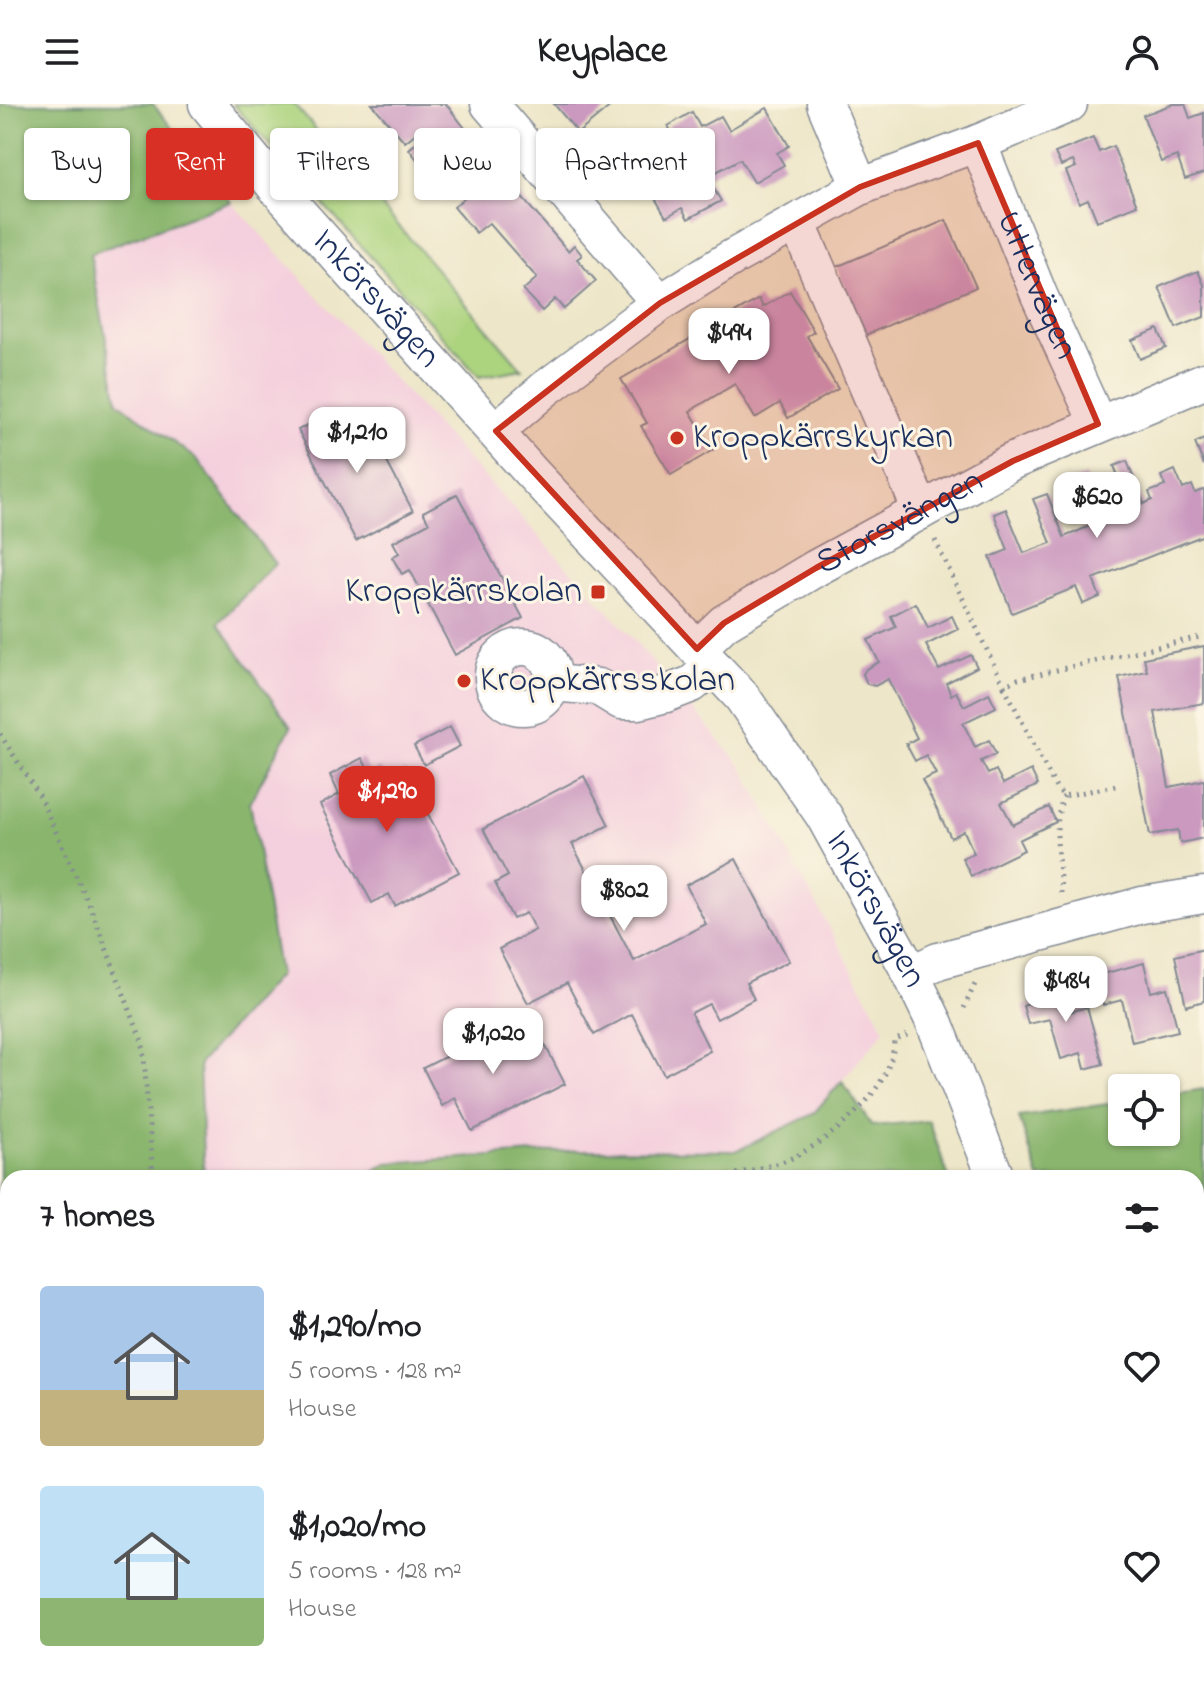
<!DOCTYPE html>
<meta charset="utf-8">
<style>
:root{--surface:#fff;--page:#f6f6f6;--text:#202124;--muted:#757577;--accent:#d93025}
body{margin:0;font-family:"Indie Flower",sans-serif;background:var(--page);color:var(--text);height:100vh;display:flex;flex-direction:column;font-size:30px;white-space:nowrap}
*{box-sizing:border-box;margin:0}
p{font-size:26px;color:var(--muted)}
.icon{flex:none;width:44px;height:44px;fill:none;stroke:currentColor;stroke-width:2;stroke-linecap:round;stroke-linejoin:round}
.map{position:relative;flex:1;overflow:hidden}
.details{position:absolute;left:0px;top:1066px;width:1204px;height:512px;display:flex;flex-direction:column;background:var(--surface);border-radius:24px 24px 0 0;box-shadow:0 2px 6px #0004}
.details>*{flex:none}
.top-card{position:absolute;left:24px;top:24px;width:800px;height:72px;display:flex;gap:16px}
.fabs{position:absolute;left:1108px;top:970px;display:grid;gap:16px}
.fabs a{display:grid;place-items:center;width:72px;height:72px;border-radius:8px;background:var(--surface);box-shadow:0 2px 6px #0004;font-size:40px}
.price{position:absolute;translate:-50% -68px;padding:0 18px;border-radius:16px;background:#fff;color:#222;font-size:26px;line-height:52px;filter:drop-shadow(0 2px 4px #0008)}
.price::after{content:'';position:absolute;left:50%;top:48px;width:24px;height:18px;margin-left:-12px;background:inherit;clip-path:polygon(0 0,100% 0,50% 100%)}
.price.on{background:var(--accent);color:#fff}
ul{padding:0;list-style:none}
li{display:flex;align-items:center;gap:24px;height:200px;padding:0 40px}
li span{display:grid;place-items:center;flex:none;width:224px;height:160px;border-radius:8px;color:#555}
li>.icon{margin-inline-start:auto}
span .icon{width:96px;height:96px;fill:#fffc;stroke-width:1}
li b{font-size:34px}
h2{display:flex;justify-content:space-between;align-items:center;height:96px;padding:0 40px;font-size:34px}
.chip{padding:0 28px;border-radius:8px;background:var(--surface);box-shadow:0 2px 6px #0004;font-size:28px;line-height:72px}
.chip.on{background:var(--accent);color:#fff}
header{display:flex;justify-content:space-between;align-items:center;height:104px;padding:0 40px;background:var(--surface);font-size:36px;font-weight:700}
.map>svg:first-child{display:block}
.built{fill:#f4cfdd}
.green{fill:#acd37e;stroke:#64816e;stroke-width:2}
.forest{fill:#89b56d;stroke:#527266;stroke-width:2}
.building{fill:#cb99bf}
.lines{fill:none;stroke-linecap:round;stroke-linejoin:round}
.minor-casing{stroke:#848a93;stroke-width:39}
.highway-casing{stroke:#848a93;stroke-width:47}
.path{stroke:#848a93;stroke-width:5;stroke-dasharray:2 6;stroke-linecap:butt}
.minor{stroke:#fff;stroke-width:36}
.highway{stroke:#febb71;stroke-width:44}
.marked{fill:#c8321e;fill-opacity:0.2;stroke:#c8321e;stroke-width:6;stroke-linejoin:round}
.poi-dot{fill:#c8321e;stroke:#fcf5e5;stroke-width:3}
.labels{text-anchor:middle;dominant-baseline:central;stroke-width:6;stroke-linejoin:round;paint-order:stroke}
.street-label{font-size:36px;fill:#1b2f5e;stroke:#fcf5e5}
.poi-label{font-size:36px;fill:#1b2f5e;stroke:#fcf5e5;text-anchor:start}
</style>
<header><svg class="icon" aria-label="menu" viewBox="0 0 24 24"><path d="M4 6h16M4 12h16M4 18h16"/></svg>Keyplace<svg class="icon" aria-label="person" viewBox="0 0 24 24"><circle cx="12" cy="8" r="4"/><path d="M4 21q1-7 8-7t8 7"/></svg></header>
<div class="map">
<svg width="1204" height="1578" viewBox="0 0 1204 1578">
<rect width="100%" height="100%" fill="#fcf5e5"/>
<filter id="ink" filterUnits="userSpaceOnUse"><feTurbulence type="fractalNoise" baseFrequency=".0125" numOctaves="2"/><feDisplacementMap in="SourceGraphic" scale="16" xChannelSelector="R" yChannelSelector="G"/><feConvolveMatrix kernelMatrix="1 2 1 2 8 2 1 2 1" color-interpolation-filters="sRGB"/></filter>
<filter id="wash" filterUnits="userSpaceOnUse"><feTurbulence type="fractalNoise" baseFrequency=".006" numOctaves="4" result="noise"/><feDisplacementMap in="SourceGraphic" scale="32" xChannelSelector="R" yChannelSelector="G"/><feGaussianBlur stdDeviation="1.8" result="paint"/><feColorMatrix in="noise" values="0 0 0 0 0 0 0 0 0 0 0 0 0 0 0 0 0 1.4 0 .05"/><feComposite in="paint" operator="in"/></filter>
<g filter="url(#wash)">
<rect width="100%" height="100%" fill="#ede6c8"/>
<!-- built -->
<polygon class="built" points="231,98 629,530 742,663 885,926 813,1010 736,1047 580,1046 387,1059 362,1074 204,1073 199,960 279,871 250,698 291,623 218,519 197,355 118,298 89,150"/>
<!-- green -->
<g class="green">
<polygon points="233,0 294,0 522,265 479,273"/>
<polygon points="682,1570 716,1570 702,1578 667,1578"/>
</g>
<!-- forest -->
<g class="forest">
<polygon points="0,0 153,0 231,98 90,150 118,298 197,355 275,460 218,519 291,623 250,698 279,871 199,960 204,1074 8,1074 8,1570 534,1570 521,1578 0,1578"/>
<polygon points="842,977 872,1022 929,1017 949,1074 362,1074 387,1059 580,1046 736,1047 813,1010"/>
<polygon points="1204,985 1204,1268 1196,1271 1196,1074 1039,1074 1019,1013 1122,998 1122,1028 1166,1028 1166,991"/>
<polygon points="1204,1408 1204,1578 1181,1578 1179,1570 1196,1570 1196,1412"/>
<polygon points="818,1570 1102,1570 1104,1578 803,1578"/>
</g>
<g id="blocks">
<!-- building -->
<g class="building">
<polygon points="372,0 446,0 494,61 568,147 574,141 582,151 577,155 596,177 564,205 555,195 542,207 523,186 537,174 489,119 476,129 454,103 466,92 441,61 429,71 409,45 421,35 416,29 405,38"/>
<polygon points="554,0 613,0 578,29"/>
<polygon points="1173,0 1185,0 1190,14 1204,9 1204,69 1185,75 1177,52 1161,58 1143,11"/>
<polygon points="767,4 789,42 777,49 784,61 754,78 740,55 707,73 721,97 688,115 682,104 666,113 645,77 687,53 668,22 692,8 700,23 721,12 729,26"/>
<polygon points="1093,34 1099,48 1113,42 1137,101 1097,117 1088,95 1079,99 1066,67 1076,63 1073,57 1061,62 1055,49"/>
<polygon points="946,116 976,183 866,231 836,163"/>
<polygon points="1198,167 1204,181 1204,213 1176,224 1159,183"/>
<polygon points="790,187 814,228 807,232 838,285 788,314 780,299 755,314 735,280 690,307 713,346 671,371 641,322 647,319 621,275 759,195 763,203"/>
<polygon points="1158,225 1166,244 1140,255 1132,236"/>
<polygon points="362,311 413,407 356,437 298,326 321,314 329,329"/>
<polygon points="1204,335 1204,361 1195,339"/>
<polygon points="1127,357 1144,400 1152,396 1149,388 1165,382 1161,372 1175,366 1183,385 1192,381 1195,389 1204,386 1204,431 1093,475 1100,493 1083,500 1076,483 1012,509 990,453 1008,446 994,410 1006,405 1024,449 1051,439 1033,395 1047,390 1064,433 1074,429 1090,422 1072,377 1085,372 1103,416 1132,405 1114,362"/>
<polygon points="457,390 523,514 455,551 410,466 402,470 392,453 399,449 393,438 429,419 423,408"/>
<polygon points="916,499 928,524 952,512 958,525 926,541 939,566 971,551 977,563 946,579 951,591 956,588 964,602 989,589 996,603 963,619 975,643 989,636 996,650 981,657 988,670 996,666 1003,680 1031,666 1038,681 1001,699 1013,721 1049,703 1056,718 1019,736 1024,746 971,772 962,754 974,749 964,727 951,734 922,676 936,670 926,651 915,657 906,640 917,634 888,575 875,582 867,580 863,570 866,565 879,558 868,536 896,523 891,512"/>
<polygon points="1204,542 1204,599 1155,608 1169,683 1204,676 1204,734 1180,739 1178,726 1150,731 1119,573 1147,567 1144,554"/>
<polygon points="450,623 460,642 424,661 414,642"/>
<polygon points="362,654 370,669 380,664 387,676 405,667 459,768 395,802 389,790 372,799 320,701 339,690 330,671"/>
<polygon points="584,672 609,721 572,740 634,857 706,820 686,781 736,755 789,857 746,879 754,895 717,915 709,900 691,909 710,947 664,971 632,910 594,931 567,879 528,899 499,845 535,826 526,809 513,815 495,779 508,772 483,725"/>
<polygon points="1204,845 1204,897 1186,902 1175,852"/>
<polygon points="1144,859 1151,888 1167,884 1178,927 1132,938 1122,896 1103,901 1095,872"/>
<polygon points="1062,878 1070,908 1087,903 1103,960 1085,965 1081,949 1061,955 1050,915 1028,920 1023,902 1037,897 1034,885"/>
<polygon points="483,923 487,930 502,923 510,940 520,935 526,946 543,937 565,980 472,1027 455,994 442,1002 423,964 469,941 464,933"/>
</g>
</g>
</g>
<g filter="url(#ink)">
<use href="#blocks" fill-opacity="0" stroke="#848a93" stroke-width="2"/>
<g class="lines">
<!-- minor casing -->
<g class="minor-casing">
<g id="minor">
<path id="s1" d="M 207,0 L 279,87 L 531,368 L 742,593 L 824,712 L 911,870 L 935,920 L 996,1074"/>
<polyline points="489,0 660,199"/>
<polyline points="825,0 860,83"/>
<path id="s2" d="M 978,39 L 1039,191 L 1098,320"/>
<polyline points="797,118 921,407"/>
<polyline points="496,327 545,285 660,199 730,155 860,83 978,39 1069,0"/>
<circle cx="523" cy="573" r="30"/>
<path id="s3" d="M 697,545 L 724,519 L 816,464 L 1013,357 L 1204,277"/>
<polyline points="552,579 598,583 621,597 638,597 666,590 692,580 713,562"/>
<polyline points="911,870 938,857 1142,801 1204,791"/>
<polyline points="1132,1570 1135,1578"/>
</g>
</g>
<!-- highway casing -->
<g class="highway-casing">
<g id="highway">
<polyline points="1196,1320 1204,1317"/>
<polyline points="1196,1386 1204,1383"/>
<polyline points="627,1578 642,1570"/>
<polyline points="758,1578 774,1570"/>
</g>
</g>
<!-- path -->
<g class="path">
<polyline points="935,436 1004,582 1018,575 1204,532"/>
<polyline points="1004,582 1056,684 1064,692 1120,681"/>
<polyline points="0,630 39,691 92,807 143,940 153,1074"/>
<path d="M 1061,789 C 1060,760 1051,720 1064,692"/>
<polyline points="964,904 975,880"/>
<polyline points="465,1074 489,1070 557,1074"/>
<path d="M 721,1074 C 744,1067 778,1062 798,1051 C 837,1030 893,984 894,937 L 907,931"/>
<polyline points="0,1268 8,1271"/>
<polyline points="420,1578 433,1570"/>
</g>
<!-- minor -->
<use href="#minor" class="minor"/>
<!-- highway -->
<use href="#highway" class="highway"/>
</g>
</g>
<!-- marked area -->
<path class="marked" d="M 978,39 L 1098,320 L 1013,357 L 816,464 L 724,519 L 697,545 L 496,327 L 660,199 L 860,83 Z"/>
<!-- markers -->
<g class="poi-dot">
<circle cx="677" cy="334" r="8"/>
<rect x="590" y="480" width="16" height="16" rx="4"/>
<circle cx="464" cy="577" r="8"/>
</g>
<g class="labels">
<!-- street labels -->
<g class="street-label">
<text stroke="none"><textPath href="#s2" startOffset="154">Uttervägen</textPath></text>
<text stroke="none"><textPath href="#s1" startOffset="258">Inkörsvägen</textPath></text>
<text stroke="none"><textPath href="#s3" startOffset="240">Storsvängen</textPath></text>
<text stroke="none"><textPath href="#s1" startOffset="1050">Inkörsvägen</textPath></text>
</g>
<!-- poi labels -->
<g class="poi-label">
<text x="693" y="334">Kroppkärrskyrkan</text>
<text x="582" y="488" text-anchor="end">Kroppkärrskolan</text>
<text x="480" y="577">Kroppkärrsskolan</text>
</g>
</g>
</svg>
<div class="fabs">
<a><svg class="icon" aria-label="locate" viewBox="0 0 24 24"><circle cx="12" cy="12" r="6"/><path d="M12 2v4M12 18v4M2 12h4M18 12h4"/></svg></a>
</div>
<b class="price" style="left:729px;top:272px">$494</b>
<b class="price" style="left:357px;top:371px">$1,210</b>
<b class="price" style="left:1097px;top:436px">$620</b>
<b class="price on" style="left:387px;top:730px">$1,290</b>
<b class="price" style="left:624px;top:829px">$802</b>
<b class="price" style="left:1066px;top:920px">$484</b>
<b class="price" style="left:493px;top:972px">$1,020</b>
<div class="top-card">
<a class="chip">Buy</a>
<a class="chip on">Rent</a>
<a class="chip">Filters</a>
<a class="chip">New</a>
<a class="chip">Apartment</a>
</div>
<section class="details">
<h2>7 homes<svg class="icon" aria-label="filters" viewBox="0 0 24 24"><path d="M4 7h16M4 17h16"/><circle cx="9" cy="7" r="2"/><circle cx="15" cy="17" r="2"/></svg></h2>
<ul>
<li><span style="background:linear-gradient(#a9c7e8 65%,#c2b280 0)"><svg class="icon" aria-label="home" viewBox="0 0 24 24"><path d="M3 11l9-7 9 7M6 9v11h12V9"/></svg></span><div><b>$1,290/mo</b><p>5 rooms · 128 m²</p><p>House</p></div><svg class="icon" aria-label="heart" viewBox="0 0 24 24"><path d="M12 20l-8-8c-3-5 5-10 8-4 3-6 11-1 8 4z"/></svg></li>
<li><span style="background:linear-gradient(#bfe0f5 70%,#8fb573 0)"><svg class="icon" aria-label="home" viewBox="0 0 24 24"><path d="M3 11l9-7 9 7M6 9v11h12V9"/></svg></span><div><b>$1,020/mo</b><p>5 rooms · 128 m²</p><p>House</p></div><svg class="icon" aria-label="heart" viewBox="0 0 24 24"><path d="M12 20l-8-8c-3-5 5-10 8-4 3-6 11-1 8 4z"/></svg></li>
</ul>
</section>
</div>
